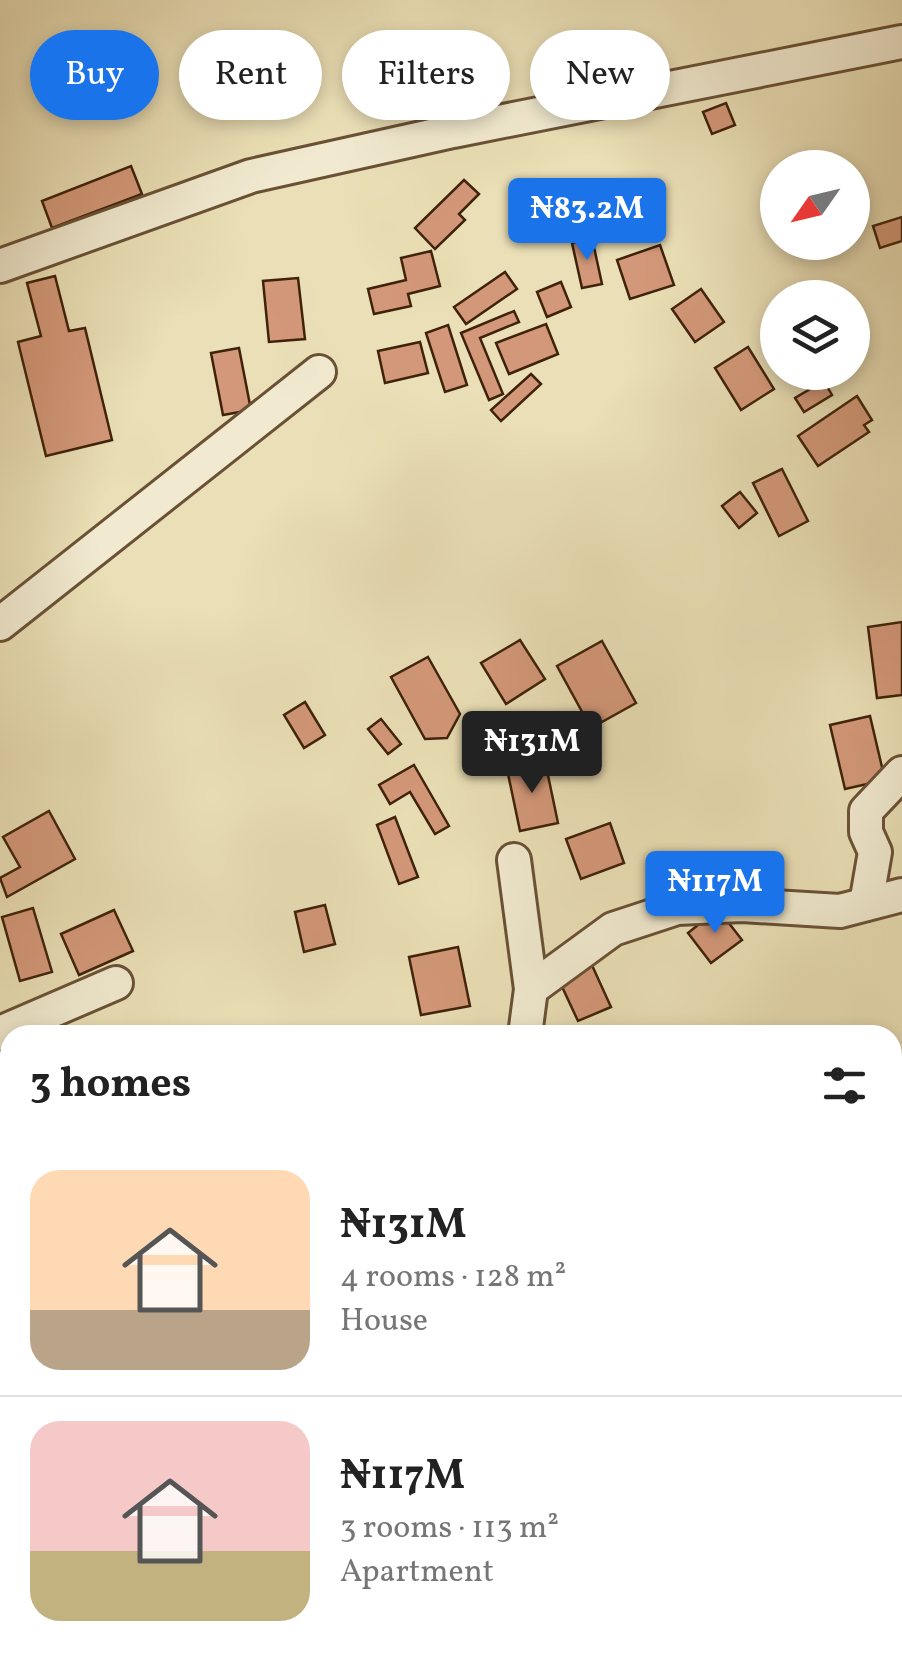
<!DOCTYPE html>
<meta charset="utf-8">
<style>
:root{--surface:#fff;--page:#f2f2f2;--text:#222;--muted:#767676;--line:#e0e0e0;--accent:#1a73e8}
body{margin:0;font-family:Vollkorn,serif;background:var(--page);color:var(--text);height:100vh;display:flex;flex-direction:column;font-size:38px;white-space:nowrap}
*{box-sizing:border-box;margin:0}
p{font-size:32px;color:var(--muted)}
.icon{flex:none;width:55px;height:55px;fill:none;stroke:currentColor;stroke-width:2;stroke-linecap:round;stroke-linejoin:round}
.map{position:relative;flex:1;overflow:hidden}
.sheet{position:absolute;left:0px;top:1025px;width:902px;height:642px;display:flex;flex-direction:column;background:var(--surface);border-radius:30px 30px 0 0;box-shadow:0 5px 15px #0003}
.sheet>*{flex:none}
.banner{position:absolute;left:30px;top:30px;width:842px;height:90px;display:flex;gap:20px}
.needle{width:65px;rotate:236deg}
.controls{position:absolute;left:760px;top:150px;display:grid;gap:20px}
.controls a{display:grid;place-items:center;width:110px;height:110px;border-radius:50%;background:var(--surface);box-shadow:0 5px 15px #0003;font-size:50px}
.price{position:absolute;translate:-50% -85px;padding:0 22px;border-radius:10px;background:var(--accent);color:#fff;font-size:32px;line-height:65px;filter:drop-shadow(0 2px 5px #0008)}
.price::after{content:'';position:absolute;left:50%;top:60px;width:30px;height:22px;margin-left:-15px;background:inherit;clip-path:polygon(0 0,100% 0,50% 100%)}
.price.active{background:#222;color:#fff}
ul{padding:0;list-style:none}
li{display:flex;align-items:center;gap:30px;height:250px;padding:0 30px}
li+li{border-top:2px solid var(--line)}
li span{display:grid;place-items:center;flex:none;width:280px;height:200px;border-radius:30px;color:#555}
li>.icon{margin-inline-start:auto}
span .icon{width:120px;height:120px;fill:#fffc;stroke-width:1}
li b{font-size:42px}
h2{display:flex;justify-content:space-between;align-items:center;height:120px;padding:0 30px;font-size:42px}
.chip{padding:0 35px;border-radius:45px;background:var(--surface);box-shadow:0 5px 15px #0003;font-size:35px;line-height:90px}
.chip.active{background:var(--accent);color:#fff}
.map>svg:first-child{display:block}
.building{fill:#d39879;stroke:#3f220a;stroke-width:2.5}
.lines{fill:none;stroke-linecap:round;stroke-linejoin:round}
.minor-casing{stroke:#6a5135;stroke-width:38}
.minor{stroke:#f1ead0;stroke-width:32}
</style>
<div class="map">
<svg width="902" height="1666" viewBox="0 0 902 1666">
<rect width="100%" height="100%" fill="#eadfb6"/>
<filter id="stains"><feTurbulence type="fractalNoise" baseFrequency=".002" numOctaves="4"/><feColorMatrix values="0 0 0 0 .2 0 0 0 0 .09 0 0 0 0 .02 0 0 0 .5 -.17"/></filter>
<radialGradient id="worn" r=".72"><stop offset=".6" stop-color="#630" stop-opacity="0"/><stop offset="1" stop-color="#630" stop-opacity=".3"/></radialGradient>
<!-- building -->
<g class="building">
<polygon points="726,103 735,125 712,134 703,112"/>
<polygon points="131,166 142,194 52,228 42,201"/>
<polygon points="464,180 479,194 459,214 465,220 435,249 415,228"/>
<polygon points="902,217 902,241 880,248 873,226"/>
<polygon points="592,238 602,284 582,288 572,243"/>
<polygon points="660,245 674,285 630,299 617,260"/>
<polygon points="431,251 440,286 408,294 411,306 374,314 368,289 406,280 401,258"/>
<polygon points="505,272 517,289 466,324 454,307"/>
<polygon points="55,276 69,331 85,328 112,440 46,456 18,342 41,336 27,283"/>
<polygon points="298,278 305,339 269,342 263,281"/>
<polygon points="561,282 571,307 547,317 537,292"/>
<polygon points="701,289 724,322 695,342 672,309"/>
<polygon points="514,311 519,322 480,338 503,394 489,400 461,333"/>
<polygon points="546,324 558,354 509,374 496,343"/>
<polygon points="448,325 467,385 445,392 426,333"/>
<polygon points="420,342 428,373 385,383 378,351"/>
<polygon points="748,347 774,389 741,410 715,368"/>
<polygon points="239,348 251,410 223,415 211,353"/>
<polygon points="531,374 541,384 501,421 491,410"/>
<polygon points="824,381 832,395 804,412 795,398"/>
<polygon points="857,396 872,420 864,425 869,432 818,466 798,436"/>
<polygon points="782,469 808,521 779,536 753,483"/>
<polygon points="740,492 757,513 739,528 722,506"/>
<polygon points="902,622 902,695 877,698 868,627"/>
<polygon points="520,640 545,679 506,704 481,663"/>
<polygon points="602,641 636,703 591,728 557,666"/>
<polygon points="428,657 460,714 447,738 425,739 391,677"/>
<polygon points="305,702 325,735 304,748 284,715"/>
<polygon points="870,716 885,780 845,789 830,725"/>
<polygon points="381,719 401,744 388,754 368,729"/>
<polygon points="545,761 558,823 520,831 507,769"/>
<polygon points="414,765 449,826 435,834 410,792 390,804 379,785"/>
<polygon points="49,811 75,859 7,897 0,878 20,867 3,837"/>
<polygon points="395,817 418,877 399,884 377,825"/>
<polygon points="610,823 624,863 581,879 566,839"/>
<polygon points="325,905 335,944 304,952 295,912"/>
<polygon points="33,908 52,972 20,981 2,917"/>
<polygon points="718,909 742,940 711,963 688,933"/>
<polygon points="114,910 133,951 79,975 61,934"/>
<polygon points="458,947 470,1006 421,1015 409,957"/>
<polygon points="591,963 611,1007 578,1021 558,978"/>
<polygon points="10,1158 10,1219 3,1202 0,1204 0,1162"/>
<polygon points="10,1335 10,1382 0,1387 0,1341"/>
<polygon points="899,1496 902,1534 892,1539 892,1500"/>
<polygon points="1,1521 10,1540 10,1590 0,1594"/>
<polygon points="902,1539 902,1589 892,1573 892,1544"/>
<polygon points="346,1658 378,1658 378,1666 347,1666"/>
<polygon points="489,1658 519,1658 523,1666 470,1666"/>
<polygon points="536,1658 612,1658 616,1666 539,1666"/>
<polygon points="807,1658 867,1658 852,1666 812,1666"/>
</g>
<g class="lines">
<!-- minor casing -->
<g class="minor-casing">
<g id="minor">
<polyline points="0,266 251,176 453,131 902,42"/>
<polyline points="0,624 319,372"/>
<polyline points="514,860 531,989 525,1035"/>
<polyline points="866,904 875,852 866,832 866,811 902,773"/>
<polyline points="531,989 613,929 677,908 742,905 840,911 902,895"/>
<polyline points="0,1033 116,983"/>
<polyline points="0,1302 10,1300"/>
<polyline points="892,1379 902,1375"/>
<polyline points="0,1625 10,1639"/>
<polyline points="24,1658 30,1666"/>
<polyline points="242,1666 251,1658"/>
</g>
</g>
<!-- minor -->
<use href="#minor" class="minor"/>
</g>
<rect width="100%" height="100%" filter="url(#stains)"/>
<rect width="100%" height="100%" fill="url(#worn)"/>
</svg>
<div class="controls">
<a><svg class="needle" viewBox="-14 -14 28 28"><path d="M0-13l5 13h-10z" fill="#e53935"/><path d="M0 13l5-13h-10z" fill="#767676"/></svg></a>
<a><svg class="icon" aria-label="layers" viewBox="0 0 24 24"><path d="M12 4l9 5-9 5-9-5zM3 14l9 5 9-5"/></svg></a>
</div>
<b class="price" style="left:587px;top:263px">₦83.2M</b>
<b class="price active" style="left:532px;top:796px">₦131M</b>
<b class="price" style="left:715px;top:936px">₦117M</b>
<div class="banner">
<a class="chip active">Buy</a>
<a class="chip">Rent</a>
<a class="chip">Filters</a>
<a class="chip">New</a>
</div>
<section class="sheet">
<h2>3 homes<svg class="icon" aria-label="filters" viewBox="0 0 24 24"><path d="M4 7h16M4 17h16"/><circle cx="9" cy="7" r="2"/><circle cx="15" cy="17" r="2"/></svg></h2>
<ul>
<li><span style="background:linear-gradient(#ffd9b3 70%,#b9a48a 0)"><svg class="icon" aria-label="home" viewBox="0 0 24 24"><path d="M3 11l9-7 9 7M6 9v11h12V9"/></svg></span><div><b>₦131M</b><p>4 rooms · 128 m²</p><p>House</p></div></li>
<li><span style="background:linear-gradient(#f6c9c9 65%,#c2b280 0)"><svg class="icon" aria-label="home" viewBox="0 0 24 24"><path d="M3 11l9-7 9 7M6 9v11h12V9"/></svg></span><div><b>₦117M</b><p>3 rooms · 113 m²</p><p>Apartment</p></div></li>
</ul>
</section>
</div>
